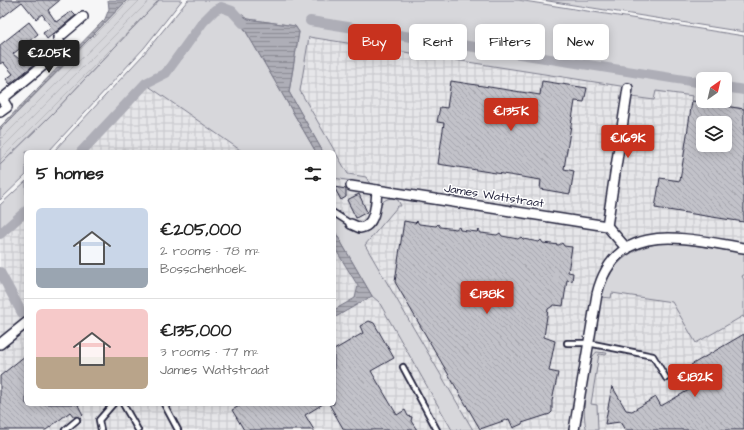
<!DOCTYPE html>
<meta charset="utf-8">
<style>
:root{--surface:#fff;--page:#f6f6f6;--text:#222;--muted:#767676;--line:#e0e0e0;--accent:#c8321e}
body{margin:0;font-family:"Architects Daughter",sans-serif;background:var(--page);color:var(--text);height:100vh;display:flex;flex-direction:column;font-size:15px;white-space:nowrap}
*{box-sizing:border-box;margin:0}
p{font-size:13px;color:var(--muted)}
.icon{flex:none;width:22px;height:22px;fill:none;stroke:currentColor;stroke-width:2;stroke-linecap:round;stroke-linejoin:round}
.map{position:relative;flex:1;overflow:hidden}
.sheet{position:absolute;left:24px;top:150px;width:312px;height:256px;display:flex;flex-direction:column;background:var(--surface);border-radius:6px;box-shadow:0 2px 10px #0003}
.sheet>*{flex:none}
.banner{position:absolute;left:348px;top:24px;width:336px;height:36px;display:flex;gap:8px}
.needle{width:26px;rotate:34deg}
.buttons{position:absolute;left:696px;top:72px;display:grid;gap:8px}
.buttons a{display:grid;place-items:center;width:36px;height:36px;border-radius:6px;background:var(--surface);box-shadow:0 2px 10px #0003;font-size:20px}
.price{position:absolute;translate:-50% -34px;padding:0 9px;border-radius:4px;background:var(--accent);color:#fff;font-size:13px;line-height:26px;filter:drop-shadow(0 1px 2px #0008)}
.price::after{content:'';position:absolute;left:50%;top:24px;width:12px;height:9px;margin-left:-6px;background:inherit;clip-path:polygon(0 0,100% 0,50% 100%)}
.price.current{background:#222;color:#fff}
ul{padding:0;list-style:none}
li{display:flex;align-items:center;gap:12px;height:100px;padding:0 12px}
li+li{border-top:1px solid var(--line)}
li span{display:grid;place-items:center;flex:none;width:112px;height:80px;border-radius:6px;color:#555}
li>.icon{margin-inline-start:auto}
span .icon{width:48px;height:48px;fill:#fffc;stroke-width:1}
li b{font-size:17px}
h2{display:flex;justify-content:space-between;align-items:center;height:48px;padding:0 12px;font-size:17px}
.chip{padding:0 14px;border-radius:6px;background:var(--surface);box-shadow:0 2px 10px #0003;font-size:14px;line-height:36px}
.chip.current{background:var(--accent);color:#fff}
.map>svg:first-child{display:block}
.industrial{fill:url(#industrial-grid);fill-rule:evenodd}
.grass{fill:#d7d7db;stroke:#7c7c8b;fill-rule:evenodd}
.garden{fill:url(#garden-furrows);stroke:#7c7c8b}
.water{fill:url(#water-rules);stroke:#767685}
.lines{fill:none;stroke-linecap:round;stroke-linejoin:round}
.canal{stroke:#aeaeb7;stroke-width:10}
.building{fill:url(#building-back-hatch);stroke:#22223b;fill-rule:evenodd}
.lane-casing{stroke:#22223b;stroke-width:8}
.street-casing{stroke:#22223b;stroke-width:12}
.lane{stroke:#fff;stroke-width:4.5}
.street{stroke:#fff;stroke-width:9}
.labels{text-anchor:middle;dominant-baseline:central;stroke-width:3;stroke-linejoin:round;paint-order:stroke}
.street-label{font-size:12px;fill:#22223b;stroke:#fff}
</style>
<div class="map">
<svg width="744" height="430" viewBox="0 0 744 430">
<defs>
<pattern id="industrial-grid" width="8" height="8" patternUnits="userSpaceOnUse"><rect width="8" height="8" fill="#e6e6e9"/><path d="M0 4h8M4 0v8" fill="none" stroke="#c5c5c9"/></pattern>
<pattern id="garden-furrows" width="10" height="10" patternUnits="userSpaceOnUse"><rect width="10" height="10" fill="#d7d7db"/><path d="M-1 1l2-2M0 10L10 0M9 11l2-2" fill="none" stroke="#b8b8bd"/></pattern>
<pattern id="water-rules" width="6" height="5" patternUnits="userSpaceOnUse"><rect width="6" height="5" fill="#aeaeb7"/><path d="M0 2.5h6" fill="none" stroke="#8d8d96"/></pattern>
<pattern id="building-back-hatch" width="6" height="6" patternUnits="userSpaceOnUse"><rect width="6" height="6" fill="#c2c2c9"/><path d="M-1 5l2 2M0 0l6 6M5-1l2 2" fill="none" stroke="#a6a6ae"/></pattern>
</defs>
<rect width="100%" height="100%" fill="#f6f6f7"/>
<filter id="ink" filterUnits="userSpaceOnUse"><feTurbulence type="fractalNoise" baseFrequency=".025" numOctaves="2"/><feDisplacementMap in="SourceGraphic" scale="8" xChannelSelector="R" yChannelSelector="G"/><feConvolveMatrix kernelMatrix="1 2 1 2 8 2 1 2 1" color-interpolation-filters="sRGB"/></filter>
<g filter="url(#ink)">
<!-- industrial -->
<path class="industrial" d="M 220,10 L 703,96 L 703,101 L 744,102 L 744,430 L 0,430 L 0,221 L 26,196 L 26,404 L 334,404 L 334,152 L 72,152 ZM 703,123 L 725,123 L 725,145 L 703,145 Z"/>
<!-- grass -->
<g class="grass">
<polygon points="159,0 182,0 144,48 48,152 26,152 26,175 0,200 0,165 53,113"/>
<path d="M 188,0 L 518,0 L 744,36 L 744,109 L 692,101 L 693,96 L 656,91 L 654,100 L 632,97 L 633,88 L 309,37 L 300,91 L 348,174 L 366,177 L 370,184 L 334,178 L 334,152 L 323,152 L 289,92 L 299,32 L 295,26 L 248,19 L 226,6 L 217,6 L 206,15 L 165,70 L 146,81 L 77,152 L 53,152 L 143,55 ZM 703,79 L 725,79 L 725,101 L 703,101 Z"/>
<polygon points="542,0 744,0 744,32"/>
<path d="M 220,9 L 228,10 L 241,23 L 316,152 L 243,152 L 147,85 C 177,73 184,55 201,30 C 206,22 212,14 220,9 Z"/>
<polygon points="26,181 26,206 0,230 0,205"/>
<path d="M 392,198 L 398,200 L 401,206 L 398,206 L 365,245 L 473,430 L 452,430 L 379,302 L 372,296 L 334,230 L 334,215 L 363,232 C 388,228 368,201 392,198 Z"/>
<path d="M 673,242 L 744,253 L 744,275 L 742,276 L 744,280 L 744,318 L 743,316 L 696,343 L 672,302 L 612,293 L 611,298 L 601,297 C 611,259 636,244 673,242 Z"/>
<path d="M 597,352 L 607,353 L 606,355 L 599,354 L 591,404 L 597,405 L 598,430 L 587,430 C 581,419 585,357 597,352 Z"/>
</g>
<!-- garden -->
<polygon class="garden" points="127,0 159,0 53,113 0,165 0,130"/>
<!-- water -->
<g class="water">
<polygon points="108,0 127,0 0,130 0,127 105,19 109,9"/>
<polygon points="237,11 248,19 295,26 299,32 289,92 323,152 316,152 241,23 233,14"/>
<polygon points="334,230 372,296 334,318 334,310 355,298 358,286 334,247"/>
</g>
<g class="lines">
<!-- canal -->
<g class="canal">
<polyline points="310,21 703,83"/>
<polyline points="725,87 744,90"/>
<polyline points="81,152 146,83 166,73 203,22 215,10 221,7 232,11 243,23"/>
<polyline points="0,234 26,211"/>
<polyline points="0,272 22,313"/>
</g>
</g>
<!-- building -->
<g class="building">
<polygon points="0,0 60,0 48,10 56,22 72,11 76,15 47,39 43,33 51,27 42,14 36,19 22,2 0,19"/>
<polygon points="29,22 38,34 13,54 25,64 48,47 51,51 10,84 6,79 13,74 3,62 0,64 0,45"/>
<polygon points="451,81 540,95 542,81 587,88 584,102 575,101 566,156 564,169 574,171 570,194 540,189 541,180 438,164 444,123 437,122 440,107 447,108"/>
<path d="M 692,101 L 744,109 L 744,222 L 655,208 L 660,178 L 680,181 ZM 703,123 L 725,123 L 725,145 L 703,145 Z"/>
<polygon points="334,187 346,189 346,197 341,200"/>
<polygon points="359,194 367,212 356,218 347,200"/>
<polygon points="404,221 415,223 417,221 419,224 436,226 438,224 440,227 456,229 459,227 460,230 477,232 479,230 481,233 497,235 500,233 502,236 518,239 521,237 523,239 539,242 541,240 543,243 559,245 562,243 564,246 572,247 568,272 573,273 572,281 567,280 563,306 554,305 548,309 544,337 555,341 549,371 558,373 552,401 552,412 550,414 522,423 522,424 513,428 509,419 480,429 395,282"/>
<polygon points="369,321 374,323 394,358 371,371 397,415 405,410 408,416 412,417 411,421 417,430 344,430 329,404 334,404 334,350 363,333 360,326"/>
<polygon points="744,334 744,430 625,430 620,422 605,424 612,386 626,410 632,411 656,397 661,406 701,383 691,365"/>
<polygon points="26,355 26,404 80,404 78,405 83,415 80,418 74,417 70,412 46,430 0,430 0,376"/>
<polygon points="243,404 323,404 305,415 314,430 244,430 232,410"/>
</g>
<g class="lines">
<!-- lane casing -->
<g class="lane-casing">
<g id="lane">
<polyline points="334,213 351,224"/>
<polyline points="567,343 588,343 653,356 666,378"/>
<polyline points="403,367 437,430"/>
<polyline points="123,404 138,430"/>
<polyline points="164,404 178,430"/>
<polyline points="65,430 77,420"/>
<polyline points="101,430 99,420 113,404"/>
</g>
</g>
<!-- street casing -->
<g class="street-casing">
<g id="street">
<polyline points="0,112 7,107 2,99 62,50 58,38 83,17"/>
<polyline points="351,186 607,226 627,249"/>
<path d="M 351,224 L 360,228 C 376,226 376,202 377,190"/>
<polyline points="607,226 628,88"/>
<polyline points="0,344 26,323"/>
<path d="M 574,430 L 597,294 C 616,217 686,239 744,248"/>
</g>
</g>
<!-- lane -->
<use href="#lane" class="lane"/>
<!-- street -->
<use href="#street" class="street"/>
</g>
</g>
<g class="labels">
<!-- street labels -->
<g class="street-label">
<text transform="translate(494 196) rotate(9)">James Wattstraat</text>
</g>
</g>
</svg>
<div class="buttons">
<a><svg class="needle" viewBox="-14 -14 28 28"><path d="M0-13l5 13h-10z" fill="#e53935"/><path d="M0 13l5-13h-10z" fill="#767676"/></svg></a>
<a><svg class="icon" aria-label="layers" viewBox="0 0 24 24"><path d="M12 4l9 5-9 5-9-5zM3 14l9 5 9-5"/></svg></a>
</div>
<b class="price current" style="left:49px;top:74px">€205K</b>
<b class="price" style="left:511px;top:132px">€135K</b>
<b class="price" style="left:628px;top:159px">€169K</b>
<b class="price" style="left:487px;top:315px">€138K</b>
<b class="price" style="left:695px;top:398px">€182K</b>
<div class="banner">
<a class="chip current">Buy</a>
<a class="chip">Rent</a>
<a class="chip">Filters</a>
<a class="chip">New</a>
</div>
<section class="sheet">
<h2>5 homes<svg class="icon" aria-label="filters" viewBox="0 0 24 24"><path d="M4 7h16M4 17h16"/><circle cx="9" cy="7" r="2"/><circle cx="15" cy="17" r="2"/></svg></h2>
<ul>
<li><span style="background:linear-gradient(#c9d6e8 75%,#9aa5b1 0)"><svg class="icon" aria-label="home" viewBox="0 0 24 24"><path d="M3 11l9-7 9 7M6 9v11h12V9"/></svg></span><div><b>€205,000</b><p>2 rooms · 78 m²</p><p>Bosschenhoek</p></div></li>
<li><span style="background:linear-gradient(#f6c9c9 60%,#b9a48a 0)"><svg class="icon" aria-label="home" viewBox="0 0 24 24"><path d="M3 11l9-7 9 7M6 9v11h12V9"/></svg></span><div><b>€135,000</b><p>3 rooms · 77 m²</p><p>James Wattstraat</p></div></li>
</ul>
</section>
</div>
